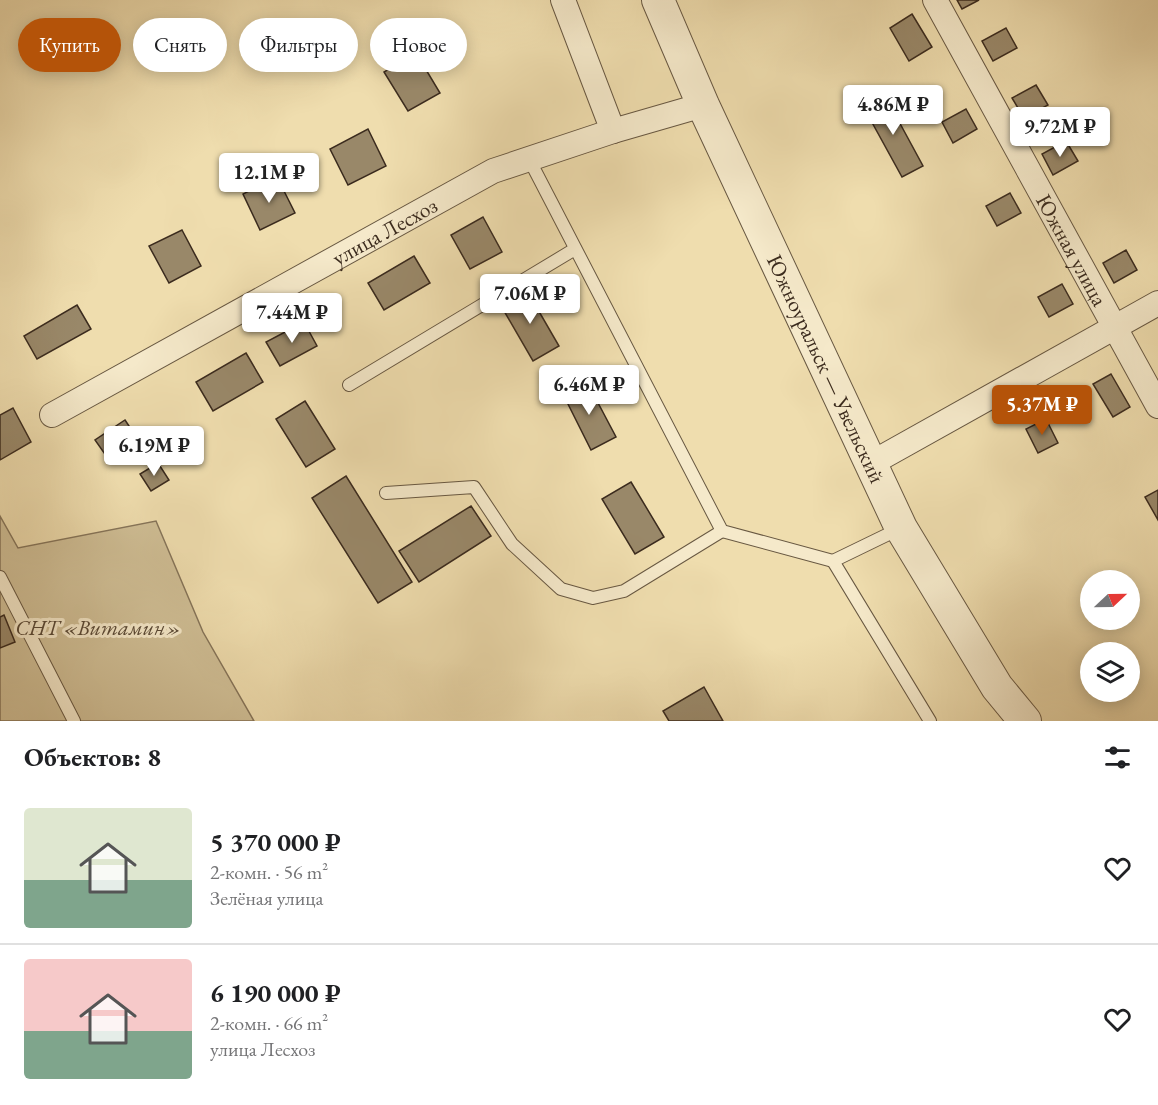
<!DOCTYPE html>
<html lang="ru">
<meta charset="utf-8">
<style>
:root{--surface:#fff;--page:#f6f6f6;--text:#202124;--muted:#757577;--line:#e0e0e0;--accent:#b45309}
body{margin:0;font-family:"EB Garamond",serif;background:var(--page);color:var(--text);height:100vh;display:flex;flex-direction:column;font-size:22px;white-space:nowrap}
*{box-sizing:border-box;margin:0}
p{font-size:20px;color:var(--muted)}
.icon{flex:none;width:33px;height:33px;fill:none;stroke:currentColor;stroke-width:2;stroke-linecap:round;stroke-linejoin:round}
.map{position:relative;height:721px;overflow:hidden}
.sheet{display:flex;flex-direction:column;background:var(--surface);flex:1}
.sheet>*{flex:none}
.guide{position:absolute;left:18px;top:18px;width:600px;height:54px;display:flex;gap:12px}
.needle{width:39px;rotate:68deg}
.tools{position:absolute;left:1080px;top:570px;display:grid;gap:12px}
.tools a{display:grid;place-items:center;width:60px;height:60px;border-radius:50%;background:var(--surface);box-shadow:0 3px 15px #0003;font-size:30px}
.price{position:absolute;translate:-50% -51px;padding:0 14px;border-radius:6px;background:#fff;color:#222;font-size:20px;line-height:39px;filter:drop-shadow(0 2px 3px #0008)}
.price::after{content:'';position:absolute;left:50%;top:36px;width:18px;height:14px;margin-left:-9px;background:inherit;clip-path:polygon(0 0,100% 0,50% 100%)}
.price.selected{background:var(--accent);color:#fff}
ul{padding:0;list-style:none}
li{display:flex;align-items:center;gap:18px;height:150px;padding:0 24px}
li+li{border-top:2px solid var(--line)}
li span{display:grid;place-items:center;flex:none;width:168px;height:120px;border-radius:6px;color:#555}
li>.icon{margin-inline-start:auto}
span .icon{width:72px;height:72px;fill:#fffc;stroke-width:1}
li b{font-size:26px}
h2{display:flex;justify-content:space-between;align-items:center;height:72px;padding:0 24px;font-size:26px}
.chip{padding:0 21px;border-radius:27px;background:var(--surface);box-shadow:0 3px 15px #0003;font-size:21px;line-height:54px}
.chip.selected{background:var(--accent);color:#fff}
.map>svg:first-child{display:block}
.green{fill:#d0bf96;stroke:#86755a;stroke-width:1.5}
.building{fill:#998869;stroke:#3b2b1e;stroke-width:1.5}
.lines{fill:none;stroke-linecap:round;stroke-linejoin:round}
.service-casing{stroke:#685842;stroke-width:14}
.minor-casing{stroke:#685842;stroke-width:26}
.tertiary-casing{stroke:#685842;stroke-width:34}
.service{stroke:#f5e9ca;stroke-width:12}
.minor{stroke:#f5e9ca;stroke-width:24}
.tertiary{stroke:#f5e9ca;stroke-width:32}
.labels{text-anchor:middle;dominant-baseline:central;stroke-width:6;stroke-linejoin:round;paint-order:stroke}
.street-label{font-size:22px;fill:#3b2b1e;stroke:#f5e9ca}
.park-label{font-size:22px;font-style:italic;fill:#594936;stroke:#f5e9ca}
</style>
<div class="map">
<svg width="1158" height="721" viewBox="0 0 1158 721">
<rect width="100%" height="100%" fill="#efddae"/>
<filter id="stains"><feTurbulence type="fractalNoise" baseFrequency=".00333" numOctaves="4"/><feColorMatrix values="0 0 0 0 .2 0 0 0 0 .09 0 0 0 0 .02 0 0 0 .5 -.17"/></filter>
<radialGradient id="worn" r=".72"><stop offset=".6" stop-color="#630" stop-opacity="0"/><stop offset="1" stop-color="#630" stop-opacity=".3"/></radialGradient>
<!-- green -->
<polygon class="green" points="0,516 18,548 156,521 203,632 254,721 0,721"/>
<!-- building -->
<g class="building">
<polygon points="957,0 979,0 962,9"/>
<polygon points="912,14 932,47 909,61 890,28"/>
<polygon points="1006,28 1017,48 993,61 982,41"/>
<polygon points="416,53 440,93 408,111 384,72"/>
<polygon points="1036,85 1048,105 1024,118 1012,98"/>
<polygon points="884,94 923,166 902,177 863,106"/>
<polygon points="966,109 977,129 953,143 942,122"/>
<polygon points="368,129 386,166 348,185 330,149"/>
<polygon points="1066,141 1078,161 1053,175 1042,154"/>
<polygon points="277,177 295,213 260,230 243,194"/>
<polygon points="1010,193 1021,213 997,226 986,206"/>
<polygon points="483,217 502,252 470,269 451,235"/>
<polygon points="182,230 201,266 169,283 149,246"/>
<polygon points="1126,250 1137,270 1114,283 1103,263"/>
<polygon points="414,256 430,283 384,310 368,283"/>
<polygon points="1062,284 1073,304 1049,317 1038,297"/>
<polygon points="526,289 559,346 533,361 500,304"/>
<polygon points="77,305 91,329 37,359 24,336"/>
<polygon points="304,322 317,346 280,366 266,342"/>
<polygon points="246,353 263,382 213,411 196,382"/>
<polygon points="1111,374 1130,407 1113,417 1093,384"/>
<polygon points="587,382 616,437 591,450 563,394"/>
<polygon points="305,401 335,449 306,467 276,419"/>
<polygon points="13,408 31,442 0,460 0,415"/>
<polygon points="1046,419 1058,443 1038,453 1026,429"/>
<polygon points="125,420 137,438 107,457 95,440"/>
<polygon points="158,463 169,480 151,491 140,474"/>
<polygon points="346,476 412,582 378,603 312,498"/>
<polygon points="631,482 664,537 635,554 602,499"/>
<polygon points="1158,490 1158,520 1145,497"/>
<polygon points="471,506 491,536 419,582 399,551"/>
<polygon points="4,615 15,642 0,648 0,617"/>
<polygon points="704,687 723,721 669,721 663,711"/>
</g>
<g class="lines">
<!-- service casing -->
<g class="service-casing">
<g id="service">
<polyline points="529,159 722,531 833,561"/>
<polyline points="349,385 575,249"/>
<polyline points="386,493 474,487 512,544 561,589 593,598 624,591 722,531"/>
<polyline points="901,528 833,561 930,721"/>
<polyline points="0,577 74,721"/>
</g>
</g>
<!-- minor casing -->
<g class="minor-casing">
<g id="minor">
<polyline points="563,0 613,131"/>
<path id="s1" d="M 935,0 L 1158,406"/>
<path id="s2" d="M 52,415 L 493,171 L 613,131 L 703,105"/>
<polyline points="870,464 1158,303"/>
</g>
</g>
<!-- tertiary casing -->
<g class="tertiary-casing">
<g id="tertiary">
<path id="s3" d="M 658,0 L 703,105 L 901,528 L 997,687 L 1025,721"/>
</g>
</g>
<!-- service -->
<use href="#service" class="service"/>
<!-- minor -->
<use href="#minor" class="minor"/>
<!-- tertiary -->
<use href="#tertiary" class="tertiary"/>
</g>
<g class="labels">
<!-- street labels -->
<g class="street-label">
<text stroke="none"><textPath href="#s2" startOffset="380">улица Лесхоз</textPath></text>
<text stroke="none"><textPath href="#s1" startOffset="285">Южная улица</textPath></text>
<text stroke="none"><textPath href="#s3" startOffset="405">Южноуральск — Увельский</textPath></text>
</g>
<!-- park labels -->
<g class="park-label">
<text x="98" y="627">СНТ «Витамин»</text>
</g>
</g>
<rect width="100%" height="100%" filter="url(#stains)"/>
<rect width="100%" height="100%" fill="url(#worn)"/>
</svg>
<div class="tools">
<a><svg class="needle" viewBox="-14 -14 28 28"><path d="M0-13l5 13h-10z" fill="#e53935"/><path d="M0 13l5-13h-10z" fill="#757577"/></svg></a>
<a><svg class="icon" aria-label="layers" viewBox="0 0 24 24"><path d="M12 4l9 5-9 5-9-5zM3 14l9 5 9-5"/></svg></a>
</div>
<b class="price" style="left:893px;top:136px">4.86M ₽</b>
<b class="price" style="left:1060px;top:158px">9.72M ₽</b>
<b class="price" style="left:269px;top:204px">12.1M ₽</b>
<b class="price" style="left:530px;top:325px">7.06M ₽</b>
<b class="price" style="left:292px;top:344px">7.44M ₽</b>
<b class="price" style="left:589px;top:416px">6.46M ₽</b>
<b class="price selected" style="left:1042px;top:436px">5.37M ₽</b>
<b class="price" style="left:154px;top:477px">6.19M ₽</b>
<div class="guide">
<a class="chip selected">Купить</a>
<a class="chip">Снять</a>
<a class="chip">Фильтры</a>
<a class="chip">Новое</a>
</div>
</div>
<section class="sheet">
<h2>Объектов: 8<svg class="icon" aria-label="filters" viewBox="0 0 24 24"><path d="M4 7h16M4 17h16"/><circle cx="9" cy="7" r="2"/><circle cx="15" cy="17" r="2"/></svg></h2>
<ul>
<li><span style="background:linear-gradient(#dfe7d0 60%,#7fa58c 0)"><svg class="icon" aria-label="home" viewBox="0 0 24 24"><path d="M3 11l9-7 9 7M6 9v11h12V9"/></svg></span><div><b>5 370 000 ₽</b><p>2-комн. · 56 m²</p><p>Зелёная улица</p></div><svg class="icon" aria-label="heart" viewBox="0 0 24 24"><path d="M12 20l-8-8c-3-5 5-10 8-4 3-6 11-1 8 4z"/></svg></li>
<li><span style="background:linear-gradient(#f6c9c9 60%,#7fa58c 0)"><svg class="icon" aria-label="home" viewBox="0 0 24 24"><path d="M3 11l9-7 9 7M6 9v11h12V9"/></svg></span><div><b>6 190 000 ₽</b><p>2-комн. · 66 m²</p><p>улица Лесхоз</p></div><svg class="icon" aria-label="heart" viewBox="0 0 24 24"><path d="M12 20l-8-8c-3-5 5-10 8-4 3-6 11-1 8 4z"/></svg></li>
</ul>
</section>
